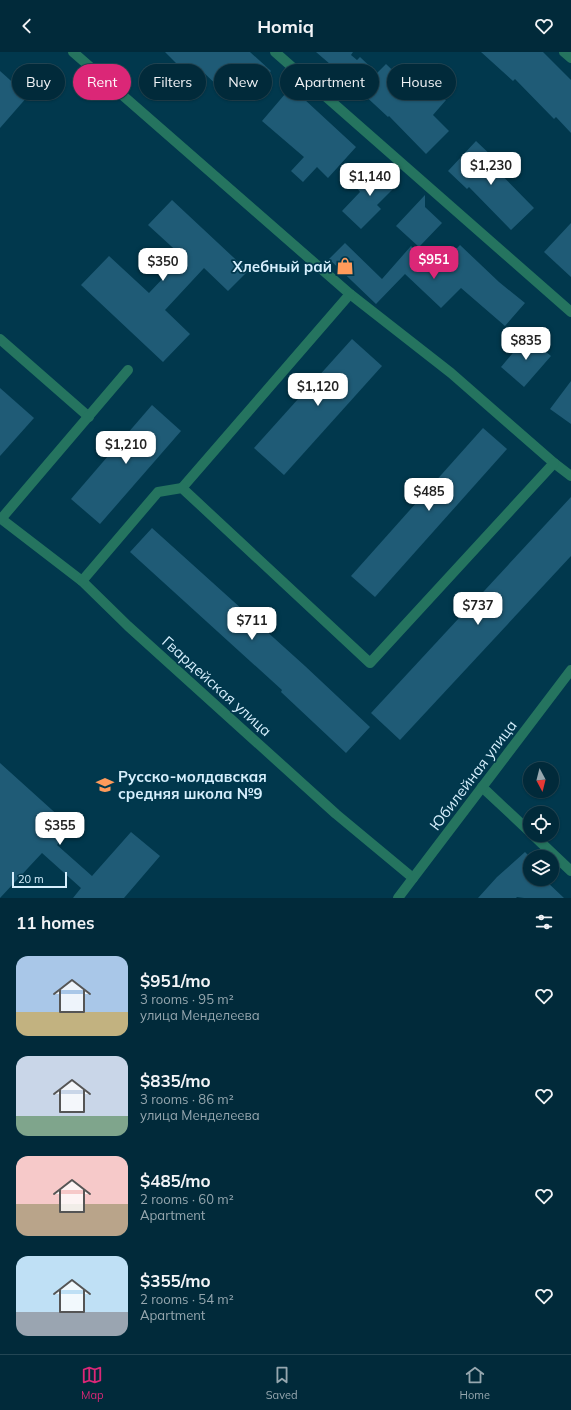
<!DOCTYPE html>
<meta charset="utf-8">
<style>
:root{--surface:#012a3a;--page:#0f3645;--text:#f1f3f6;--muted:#96a7af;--line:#234654;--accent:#db2777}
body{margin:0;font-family:Mulish,sans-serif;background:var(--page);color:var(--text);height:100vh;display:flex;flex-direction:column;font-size:15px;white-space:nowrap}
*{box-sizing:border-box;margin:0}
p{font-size:13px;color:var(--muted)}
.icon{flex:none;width:22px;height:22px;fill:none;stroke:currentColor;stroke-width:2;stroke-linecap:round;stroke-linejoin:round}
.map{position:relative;height:846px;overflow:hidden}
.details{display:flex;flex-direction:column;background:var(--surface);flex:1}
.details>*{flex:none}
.banner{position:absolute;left:12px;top:12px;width:547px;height:36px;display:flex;gap:8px}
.needle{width:26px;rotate:173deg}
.fabs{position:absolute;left:523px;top:710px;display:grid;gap:8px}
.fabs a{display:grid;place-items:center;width:36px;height:36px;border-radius:50%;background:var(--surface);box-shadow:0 1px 3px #0004,0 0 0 1px var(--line);font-size:20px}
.scale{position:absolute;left:12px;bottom:10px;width:55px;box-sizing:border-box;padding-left:4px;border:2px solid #d6effd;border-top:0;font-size:11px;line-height:14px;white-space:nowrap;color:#d6effd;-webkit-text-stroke:3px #01384d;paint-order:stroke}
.price{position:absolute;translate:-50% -34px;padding:0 9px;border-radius:8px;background:#fff;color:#222;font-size:13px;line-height:26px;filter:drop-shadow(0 1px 2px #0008)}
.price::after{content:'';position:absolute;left:50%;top:24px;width:12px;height:9px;margin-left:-6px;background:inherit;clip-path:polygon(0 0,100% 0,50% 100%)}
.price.selected{background:var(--accent);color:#fff}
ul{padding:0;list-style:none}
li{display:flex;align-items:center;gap:12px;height:100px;padding:0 16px}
li span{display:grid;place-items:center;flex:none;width:112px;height:80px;border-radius:12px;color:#555}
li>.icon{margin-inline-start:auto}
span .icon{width:48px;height:48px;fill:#fffc;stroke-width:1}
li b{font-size:17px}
h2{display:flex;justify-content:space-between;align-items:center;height:48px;padding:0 16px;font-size:17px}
.chip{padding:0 14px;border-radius:18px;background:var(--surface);box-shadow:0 1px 3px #0004,0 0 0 1px var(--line);font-size:14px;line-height:36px}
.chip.selected{background:var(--accent);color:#fff}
header{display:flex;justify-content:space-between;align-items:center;height:52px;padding:0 16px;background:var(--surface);font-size:18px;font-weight:700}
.dock{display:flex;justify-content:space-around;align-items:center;height:56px;border-top:1px solid var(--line);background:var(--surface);font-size:11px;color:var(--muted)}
.dock a{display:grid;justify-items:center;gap:2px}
.dock .selected{color:var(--accent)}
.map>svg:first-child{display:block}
.building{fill:#1f5b76}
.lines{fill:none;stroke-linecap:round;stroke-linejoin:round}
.minor{stroke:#25745f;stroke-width:10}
.labels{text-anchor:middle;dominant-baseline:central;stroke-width:3.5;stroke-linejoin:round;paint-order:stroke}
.poi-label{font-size:15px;font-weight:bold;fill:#d6effd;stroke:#01384d;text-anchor:end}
.street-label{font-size:15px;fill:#d6effd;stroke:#01384d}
</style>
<header><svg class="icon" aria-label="back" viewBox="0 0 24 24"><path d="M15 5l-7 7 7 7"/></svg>Homiq<svg class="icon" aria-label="heart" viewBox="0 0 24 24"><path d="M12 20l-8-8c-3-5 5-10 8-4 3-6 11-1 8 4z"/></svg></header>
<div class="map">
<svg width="571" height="846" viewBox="0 0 571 846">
<rect width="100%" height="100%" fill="#01384d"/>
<!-- building -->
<g class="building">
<polygon points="165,0 250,0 271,19 244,48 235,40 229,45 199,16 178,38 166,26 178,13"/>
<polygon points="316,0 353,0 351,3 357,8 360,5 377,21 386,12 415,40 423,30 446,48 433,63 449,79 426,102 389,64 388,65 360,39 362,38 339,16 337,18"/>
<polygon points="481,0 543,0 571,28 571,81 556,65 554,67 515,27 513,29"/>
<polygon points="0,19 28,44 0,76"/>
<polygon points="291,35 356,95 328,126 317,115 303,130 291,119 304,105 262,69"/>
<polygon points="476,89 495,107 491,112 534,156 511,178 469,135 467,137 448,119"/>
<polygon points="379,113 398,132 377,153 381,157 361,177 342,159 360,140 357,136"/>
<polygon points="425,143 425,155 442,171 419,195 396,174"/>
<polygon points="172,148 248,219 228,239 204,216 165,258 190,282 163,310 81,233 109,204 149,241 183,205 148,173"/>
<polygon points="571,171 571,225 544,200"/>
<polygon points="345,191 382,227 411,194 437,217 460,193 499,230 525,251 505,274 461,236 441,256 405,222 376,252 329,207"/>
<polygon points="527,284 551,304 524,335 501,315"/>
<polygon points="352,287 382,314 284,423 254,396"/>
<polygon points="571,329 571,372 550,357"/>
<polygon points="0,336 34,366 0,404"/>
<polygon points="152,353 181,379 100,472 71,447"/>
<polygon points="483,376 507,397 375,545 351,524"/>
<polygon points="571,445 571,504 400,688 371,661"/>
<polygon points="152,476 305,614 370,675 346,701 281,640 282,638 130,500"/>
<polygon points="0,711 72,776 57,793 92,824 131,780 160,804 124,846 73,846 81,836 42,801 0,846"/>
<polygon points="525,800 530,805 530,827 546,827 545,828 564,846 524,846 517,845 516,846 478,846 497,825"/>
</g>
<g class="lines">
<!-- minor -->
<g class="minor">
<polyline points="73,0 350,242 451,321 554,411 571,424"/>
<polyline points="275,0 571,260"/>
<polyline points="564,0 571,6"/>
<polyline points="0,287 89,365"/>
<polyline points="182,436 350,242"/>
<polyline points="0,466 82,529 128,574 336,762 413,826"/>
<polyline points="1,467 128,318"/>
<polyline points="82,529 158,440 182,436 370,611 554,411"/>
<polyline points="482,735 530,780"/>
<polyline points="533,783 571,819"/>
<polyline points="398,846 571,618"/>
</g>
</g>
<!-- icons -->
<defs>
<g id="shop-bare" transform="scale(1.38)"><path d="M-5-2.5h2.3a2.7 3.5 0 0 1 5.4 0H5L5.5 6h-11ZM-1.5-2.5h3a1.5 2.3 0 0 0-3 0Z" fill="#ff9b5b" stroke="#01384d" stroke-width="2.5" paint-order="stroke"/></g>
<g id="school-bare" transform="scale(1.38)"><path d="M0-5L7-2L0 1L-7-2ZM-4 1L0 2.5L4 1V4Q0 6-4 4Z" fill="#ff9b5b" stroke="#01384d" stroke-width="2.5" paint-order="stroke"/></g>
</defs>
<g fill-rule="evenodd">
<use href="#shop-bare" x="345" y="214"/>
<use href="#school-bare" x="105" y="733"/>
</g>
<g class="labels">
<!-- poi labels -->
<g class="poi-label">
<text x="332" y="214">Хлебный рай</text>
<text x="118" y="724" text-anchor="start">Русско-молдавская<tspan x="118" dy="17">средняя школа №9</tspan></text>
</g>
<!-- street labels -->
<g class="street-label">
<text transform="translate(217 634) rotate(42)">Гвардейская улица</text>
<text transform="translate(473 723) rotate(-53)">Юбилейная улица</text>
</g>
</g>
</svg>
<div class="fabs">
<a><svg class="needle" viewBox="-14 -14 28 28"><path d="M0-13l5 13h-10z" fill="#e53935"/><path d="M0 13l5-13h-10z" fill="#96a7af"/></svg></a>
<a><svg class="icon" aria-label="locate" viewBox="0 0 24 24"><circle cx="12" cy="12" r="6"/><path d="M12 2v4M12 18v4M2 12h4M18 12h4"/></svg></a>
<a><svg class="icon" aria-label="layers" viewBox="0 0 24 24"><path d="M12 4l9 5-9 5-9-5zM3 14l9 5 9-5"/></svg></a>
</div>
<div class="scale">20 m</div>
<b class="price" style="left:491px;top:134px">$1,230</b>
<b class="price" style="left:370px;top:145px">$1,140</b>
<b class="price selected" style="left:434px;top:228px">$951</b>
<b class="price" style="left:163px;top:230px">$350</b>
<b class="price" style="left:526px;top:309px">$835</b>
<b class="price" style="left:318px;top:355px">$1,120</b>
<b class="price" style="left:126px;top:413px">$1,210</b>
<b class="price" style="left:429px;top:460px">$485</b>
<b class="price" style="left:478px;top:574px">$737</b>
<b class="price" style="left:252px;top:589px">$711</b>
<b class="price" style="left:60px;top:794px">$355</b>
<div class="banner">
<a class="chip">Buy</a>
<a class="chip selected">Rent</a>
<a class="chip">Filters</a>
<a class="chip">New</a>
<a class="chip">Apartment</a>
<a class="chip">House</a>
</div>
</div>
<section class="details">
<h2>11 homes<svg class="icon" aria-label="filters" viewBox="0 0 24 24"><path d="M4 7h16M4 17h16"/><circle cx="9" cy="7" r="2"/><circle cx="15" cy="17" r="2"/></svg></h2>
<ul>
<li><span style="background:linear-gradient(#a9c7e8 70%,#c2b280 0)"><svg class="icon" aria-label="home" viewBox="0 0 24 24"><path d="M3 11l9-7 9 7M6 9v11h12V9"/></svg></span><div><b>$951/mo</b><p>3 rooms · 95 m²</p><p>улица Менделеева</p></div><svg class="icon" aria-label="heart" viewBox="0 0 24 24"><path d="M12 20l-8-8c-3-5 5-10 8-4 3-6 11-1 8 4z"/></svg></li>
<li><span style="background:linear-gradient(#c9d6e8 75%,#7fa58c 0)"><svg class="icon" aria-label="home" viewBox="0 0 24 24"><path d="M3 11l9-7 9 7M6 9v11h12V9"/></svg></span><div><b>$835/mo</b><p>3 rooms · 86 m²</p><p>улица Менделеева</p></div><svg class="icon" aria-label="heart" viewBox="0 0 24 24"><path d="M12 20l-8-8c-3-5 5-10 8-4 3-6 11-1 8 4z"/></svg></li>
<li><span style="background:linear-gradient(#f6c9c9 60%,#b9a48a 0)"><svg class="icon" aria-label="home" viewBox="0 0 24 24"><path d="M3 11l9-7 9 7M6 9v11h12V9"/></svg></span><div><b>$485/mo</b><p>2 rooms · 60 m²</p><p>Apartment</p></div><svg class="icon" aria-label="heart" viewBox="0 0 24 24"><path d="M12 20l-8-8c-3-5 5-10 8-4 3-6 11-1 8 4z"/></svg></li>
<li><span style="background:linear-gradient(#bfe0f5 70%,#9aa5b1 0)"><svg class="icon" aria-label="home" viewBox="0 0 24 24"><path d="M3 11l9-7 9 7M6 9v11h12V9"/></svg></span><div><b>$355/mo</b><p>2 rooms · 54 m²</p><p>Apartment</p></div><svg class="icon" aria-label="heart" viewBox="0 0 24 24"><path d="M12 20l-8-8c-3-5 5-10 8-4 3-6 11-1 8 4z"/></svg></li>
</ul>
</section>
<nav class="dock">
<a class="selected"><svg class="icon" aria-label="map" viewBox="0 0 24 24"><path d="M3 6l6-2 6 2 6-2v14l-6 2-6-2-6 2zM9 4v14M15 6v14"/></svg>Map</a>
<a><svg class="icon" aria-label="saved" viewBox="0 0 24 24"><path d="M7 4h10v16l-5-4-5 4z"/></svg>Saved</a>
<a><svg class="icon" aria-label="home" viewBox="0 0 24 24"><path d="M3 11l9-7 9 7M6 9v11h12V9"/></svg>Home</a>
</nav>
